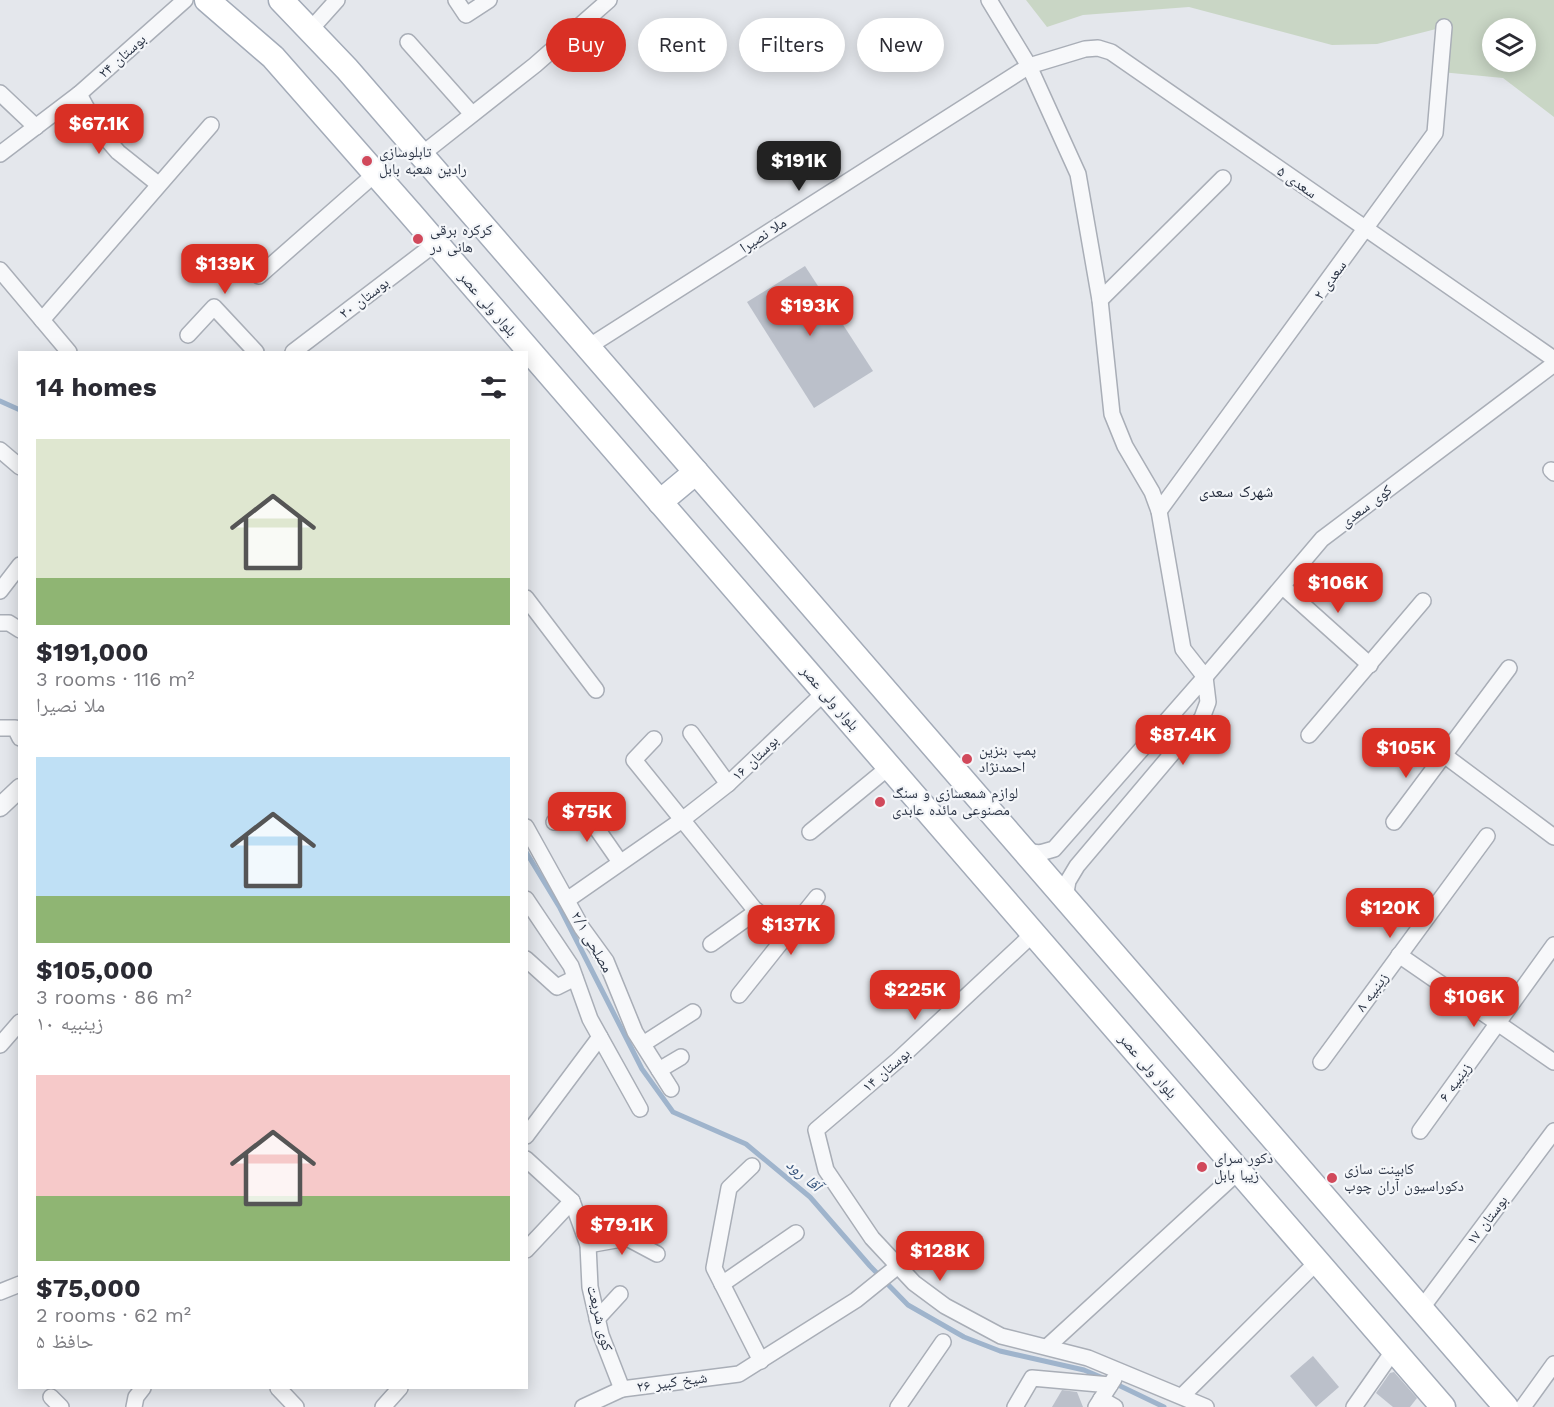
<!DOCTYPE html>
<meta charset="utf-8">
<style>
:root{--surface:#fff;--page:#f7f7f7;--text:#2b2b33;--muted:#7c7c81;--accent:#d93025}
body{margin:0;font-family:"Work Sans","Noto Naskh Arabic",sans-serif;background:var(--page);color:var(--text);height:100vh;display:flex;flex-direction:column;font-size:22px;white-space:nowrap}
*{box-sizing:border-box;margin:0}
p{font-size:20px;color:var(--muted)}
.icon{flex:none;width:33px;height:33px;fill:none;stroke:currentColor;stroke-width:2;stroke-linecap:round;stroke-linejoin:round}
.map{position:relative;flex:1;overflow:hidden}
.sheet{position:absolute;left:18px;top:351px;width:510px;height:1038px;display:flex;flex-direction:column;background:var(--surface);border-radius:0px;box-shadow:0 3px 15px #0003}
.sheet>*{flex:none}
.banner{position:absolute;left:546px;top:18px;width:570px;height:54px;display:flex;gap:12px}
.fabs{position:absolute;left:1482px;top:18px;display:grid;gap:12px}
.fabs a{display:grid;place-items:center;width:54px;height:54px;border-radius:50%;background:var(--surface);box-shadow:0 3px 15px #0003;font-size:30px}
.price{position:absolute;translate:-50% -51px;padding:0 14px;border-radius:12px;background:var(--accent);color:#fff;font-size:20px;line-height:39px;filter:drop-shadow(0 2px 3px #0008)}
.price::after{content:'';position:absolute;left:50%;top:36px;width:18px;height:14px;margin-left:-9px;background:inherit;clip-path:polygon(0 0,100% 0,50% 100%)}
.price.selected{background:#222;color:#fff}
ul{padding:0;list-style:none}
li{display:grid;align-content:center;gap:12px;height:318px;padding:0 18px}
li span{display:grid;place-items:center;height:186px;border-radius:0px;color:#555}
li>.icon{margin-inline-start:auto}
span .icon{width:108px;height:108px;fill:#fffc;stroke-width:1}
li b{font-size:26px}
h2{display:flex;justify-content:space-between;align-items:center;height:72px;padding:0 18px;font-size:26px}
.tag{padding:0 21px;border-radius:27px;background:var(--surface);box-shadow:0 3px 15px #0003;font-size:21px;line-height:54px}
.tag.selected{background:var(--accent);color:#fff}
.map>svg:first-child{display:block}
.green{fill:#c9d6c5;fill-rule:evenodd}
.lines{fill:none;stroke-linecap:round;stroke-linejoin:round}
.stream{stroke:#9fb4cc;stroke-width:5}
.building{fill:#bbc0ca}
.minor-casing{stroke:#a9aeb7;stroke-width:18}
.tertiary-casing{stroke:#a9aeb7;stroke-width:21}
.primary-casing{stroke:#a3abb8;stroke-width:27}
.minor{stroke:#f7f8fa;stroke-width:15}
.tertiary{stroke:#f7f8fa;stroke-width:18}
.primary{stroke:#fff;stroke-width:24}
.poi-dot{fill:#d1495b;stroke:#f4f6f9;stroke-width:2}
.labels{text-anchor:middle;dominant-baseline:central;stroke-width:4.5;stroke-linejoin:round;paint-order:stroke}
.street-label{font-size:15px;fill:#2b3445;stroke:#f4f6f9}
.poi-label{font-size:15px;fill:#2b3445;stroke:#f4f6f9;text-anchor:start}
.neighbourhood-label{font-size:16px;fill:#1d2536;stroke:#f4f6f9}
.water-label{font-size:16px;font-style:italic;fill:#34527a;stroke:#f4f6f9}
</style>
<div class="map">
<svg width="1554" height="1407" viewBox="0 0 1554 1407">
<rect width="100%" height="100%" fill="#e4e7ec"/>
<!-- green -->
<path class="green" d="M 1026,0 L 1554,0 L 1554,117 L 1503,78 L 1441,72 L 1444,27 L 1377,44 L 1332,45 L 1189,7 L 1083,15 L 1047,27 ZM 1492,28 L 1526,28 L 1526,62 L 1492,62 Z"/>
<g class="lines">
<!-- stream -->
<g class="stream">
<polyline points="0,401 20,410"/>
<polyline points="526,852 560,908 642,1069 673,1112 746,1144 810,1197 870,1266 908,1305 964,1337 1000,1351 1084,1370 1103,1378"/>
<polyline points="1114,1383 1164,1407"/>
</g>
</g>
<!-- building -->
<g class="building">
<polygon points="805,266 873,371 814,408 747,302"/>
<polygon points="1313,1356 1339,1387 1316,1407 1290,1376"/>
<polygon points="1394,1372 1417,1398 1410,1407 1393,1407 1376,1393 1390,1373"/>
<polygon points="1062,1390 1077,1392 1083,1407 1052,1407"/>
</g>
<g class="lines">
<!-- minor casing -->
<g class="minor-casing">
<g id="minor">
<polyline points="456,0 466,15 489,0"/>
<polyline points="989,0 1029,66 1078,174 1100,300 1112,414 1125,446 1152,492 1159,511 1183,649 1205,677 1322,539 1554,364"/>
<polyline points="311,29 337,0"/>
<polyline points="408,42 472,114"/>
<polyline points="0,93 36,127"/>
<polyline points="79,94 98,129 118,152 158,184"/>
<polyline points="0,154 79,94 185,0"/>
<polyline points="421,155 535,65 609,0"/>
<polyline points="0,270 69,352"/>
<polyline points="259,276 375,174"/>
<polyline points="1100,300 1223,178"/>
<polyline points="42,320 211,125"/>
<polyline points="188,335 214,307 256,352"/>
<polyline points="588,347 1029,66 1085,49 1098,48 1111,52 1554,359"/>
<polyline points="293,352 436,243"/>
<polyline points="0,450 20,467"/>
<polyline points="1551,470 1554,473"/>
<polyline points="1159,511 1435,133 1444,27"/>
<polyline points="1283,587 1370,665"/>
<polyline points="0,591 20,565"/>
<polyline points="526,598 596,690"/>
<polyline points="0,623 9,623 20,630"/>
<polyline points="0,728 15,728 20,738"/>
<polyline points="691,733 728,784"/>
<polyline points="1309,735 1423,601"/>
<polyline points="654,739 634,760 781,942"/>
<polyline points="1444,755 1554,837"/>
<polyline points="554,822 579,803 620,862"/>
<polyline points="1394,822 1509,668"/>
<polyline points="526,827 582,928 606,961 635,1032 671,1089"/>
<polyline points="810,832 889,767"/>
<polyline points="1024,851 1040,853 1054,849 1205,677 1208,702 1202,718 1077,866 1068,881 1065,898"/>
<polyline points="526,899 571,966 590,1019 640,1109"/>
<polyline points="567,900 682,820 728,784 825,692"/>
<polyline points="1033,934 898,1060 816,1130 826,1170 872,1238 914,1283 945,1306 1001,1336 1088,1358 1206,1407"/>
<polyline points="711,944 757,911"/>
<polyline points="1399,955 1554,1062"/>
<polyline points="526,959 557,987 575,978"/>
<polyline points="739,995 817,897"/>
<polyline points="643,1044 693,1012"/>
<polyline points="0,1045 20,1022"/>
<polyline points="1321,1062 1487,836"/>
<polyline points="659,1070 681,1057"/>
<polyline points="1420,1131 1554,945"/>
<polyline points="526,1136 600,1037"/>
<polyline points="526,1159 572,1201 588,1245 590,1287 601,1335 622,1389"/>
<polyline points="752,1166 729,1188 714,1268 761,1361"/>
<polyline points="588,1245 627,1238 657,1254"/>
<polyline points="526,1250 572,1201"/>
<polyline points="722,1284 796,1233"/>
<polyline points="0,1292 20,1284"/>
<polyline points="1421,1309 1554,1131"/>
<polyline points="597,1319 620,1294"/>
<polyline points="1047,1347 1239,1171"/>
<polyline points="278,1388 296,1407"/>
<polyline points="1183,1395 1317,1262"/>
<polyline points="51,1397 61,1407"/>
<polyline points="1101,1399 1115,1407"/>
<polyline points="134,1407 136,1397 143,1388"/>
<polyline points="383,1407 400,1388"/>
<polyline points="583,1407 622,1389 739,1374 856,1300 898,1266"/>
<polyline points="898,1407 943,1342"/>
<polyline points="1015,1407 1032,1378 1110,1385"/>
<polyline points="1096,1407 1114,1379"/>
<polyline points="1354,1407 1394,1350"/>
<polyline points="1523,1407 1554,1364"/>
</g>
</g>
<!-- tertiary casing -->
<g class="tertiary-casing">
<polyline id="tertiary" points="0,807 20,788"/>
</g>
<!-- primary casing -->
<g class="primary-casing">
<g id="primary">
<polyline points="207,0 273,57 411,214 1443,1407"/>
<polyline points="281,0 347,69 1506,1407"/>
<polyline points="660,502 696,472"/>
</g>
</g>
<!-- minor -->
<use href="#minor" class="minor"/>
<!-- tertiary -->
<use href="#tertiary" class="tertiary"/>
<!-- primary -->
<use href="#primary" class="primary"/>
</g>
<!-- markers -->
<g class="poi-dot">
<circle cx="367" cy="161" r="6"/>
<circle cx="418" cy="239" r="6"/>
<circle cx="967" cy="759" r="6"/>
<circle cx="880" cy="802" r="6"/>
<circle cx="1202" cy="1167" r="6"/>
<circle cx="1332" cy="1178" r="6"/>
</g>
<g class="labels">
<!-- street labels -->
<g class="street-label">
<text transform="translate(122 56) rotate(-42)">بوستان ۲۴</text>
<text transform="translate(1297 182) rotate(35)">سعدی ۵</text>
<text transform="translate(763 235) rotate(-33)">ملا نصیرا</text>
<text transform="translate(1330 280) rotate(-54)">سعدی ۲</text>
<text transform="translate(364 298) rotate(-37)">بوستان ۲۰</text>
<text transform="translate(488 304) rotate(49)">بلوار ولی عصر</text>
<text transform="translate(1366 506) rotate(-37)">کوی سعدی</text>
<text transform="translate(830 698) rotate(49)">بلوار ولی عصر</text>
<text transform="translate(755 758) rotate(-44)">بوستان ۱۶</text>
<text transform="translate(592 942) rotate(60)">مصلحی ۲/۱</text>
<text transform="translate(1372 992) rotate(-54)">زینبیه ۸</text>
<text transform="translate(1148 1066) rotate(49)">بلوار ولی عصر</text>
<text transform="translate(886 1070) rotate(-41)">بوستان ۱۴</text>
<text transform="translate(1455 1082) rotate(-54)">زینبیه ۶</text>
<text transform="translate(1487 1220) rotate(-53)">بوستان ۱۷</text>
<text transform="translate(600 1318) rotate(76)">کوی شریعت</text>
<text transform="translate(672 1382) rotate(-8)">شیخ کبیر ۲۶</text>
</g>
<!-- poi labels -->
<g class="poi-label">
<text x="379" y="152">تابلوسازی<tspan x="379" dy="17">رادین شعبه بابل</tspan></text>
<text x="430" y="230">کرکره برقی<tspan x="430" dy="17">هانی در</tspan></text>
<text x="979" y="750">پمپ بنزین<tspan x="979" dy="17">احمدنژاد</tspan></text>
<text x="892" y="793">لوازم شمعسازی و سنگ<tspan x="892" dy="17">مصنوعی مائده عابدی</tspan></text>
<text x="1214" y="1158">دکور سرای<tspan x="1214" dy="17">زیبا بابل</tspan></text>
<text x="1344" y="1169">کابینت سازی<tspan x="1344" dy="17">دکوراسیون آران چوب</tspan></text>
</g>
<!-- neighbourhood labels -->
<g class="neighbourhood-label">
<text x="1236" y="491">شهرک سعدی</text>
</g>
<!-- water labels -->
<g class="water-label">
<text transform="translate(804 1175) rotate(41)">آقا رود</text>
</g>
</g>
</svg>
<div class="fabs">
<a><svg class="icon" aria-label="layers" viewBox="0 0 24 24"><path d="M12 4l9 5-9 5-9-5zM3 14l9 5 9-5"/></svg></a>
</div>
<b class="price" style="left:99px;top:155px">$67.1K</b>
<b class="price selected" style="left:799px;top:192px">$191K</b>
<b class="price" style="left:225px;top:295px">$139K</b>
<b class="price" style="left:810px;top:337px">$193K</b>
<b class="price" style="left:1338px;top:614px">$106K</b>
<b class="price" style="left:1183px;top:766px">$87.4K</b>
<b class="price" style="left:1406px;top:779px">$105K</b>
<b class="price" style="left:587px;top:843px">$75K</b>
<b class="price" style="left:1390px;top:939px">$120K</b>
<b class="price" style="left:791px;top:956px">$137K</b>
<b class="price" style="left:915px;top:1021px">$225K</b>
<b class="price" style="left:1474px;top:1028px">$106K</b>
<b class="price" style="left:622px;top:1256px">$79.1K</b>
<b class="price" style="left:940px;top:1282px">$128K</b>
<div class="banner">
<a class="tag selected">Buy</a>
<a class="tag">Rent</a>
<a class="tag">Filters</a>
<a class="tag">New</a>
</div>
<section class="sheet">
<h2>14 homes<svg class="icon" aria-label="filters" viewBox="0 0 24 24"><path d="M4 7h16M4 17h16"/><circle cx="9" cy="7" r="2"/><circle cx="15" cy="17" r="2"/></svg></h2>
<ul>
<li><span style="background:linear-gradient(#dfe7d0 75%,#8fb573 0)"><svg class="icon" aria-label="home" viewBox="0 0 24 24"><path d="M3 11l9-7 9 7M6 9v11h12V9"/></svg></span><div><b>$191,000</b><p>3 rooms · 116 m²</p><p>ملا نصیرا</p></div></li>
<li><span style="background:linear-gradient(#bfe0f5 75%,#8fb573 0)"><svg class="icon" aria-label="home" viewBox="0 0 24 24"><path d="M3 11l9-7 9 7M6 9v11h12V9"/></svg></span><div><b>$105,000</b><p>3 rooms · 86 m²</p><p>زینبیه ۱۰</p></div></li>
<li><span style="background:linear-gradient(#f6c9c9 65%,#8fb573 0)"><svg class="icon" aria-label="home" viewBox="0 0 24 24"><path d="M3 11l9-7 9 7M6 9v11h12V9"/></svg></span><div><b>$75,000</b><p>2 rooms · 62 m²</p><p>حافظ ۵</p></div></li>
</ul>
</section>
</div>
